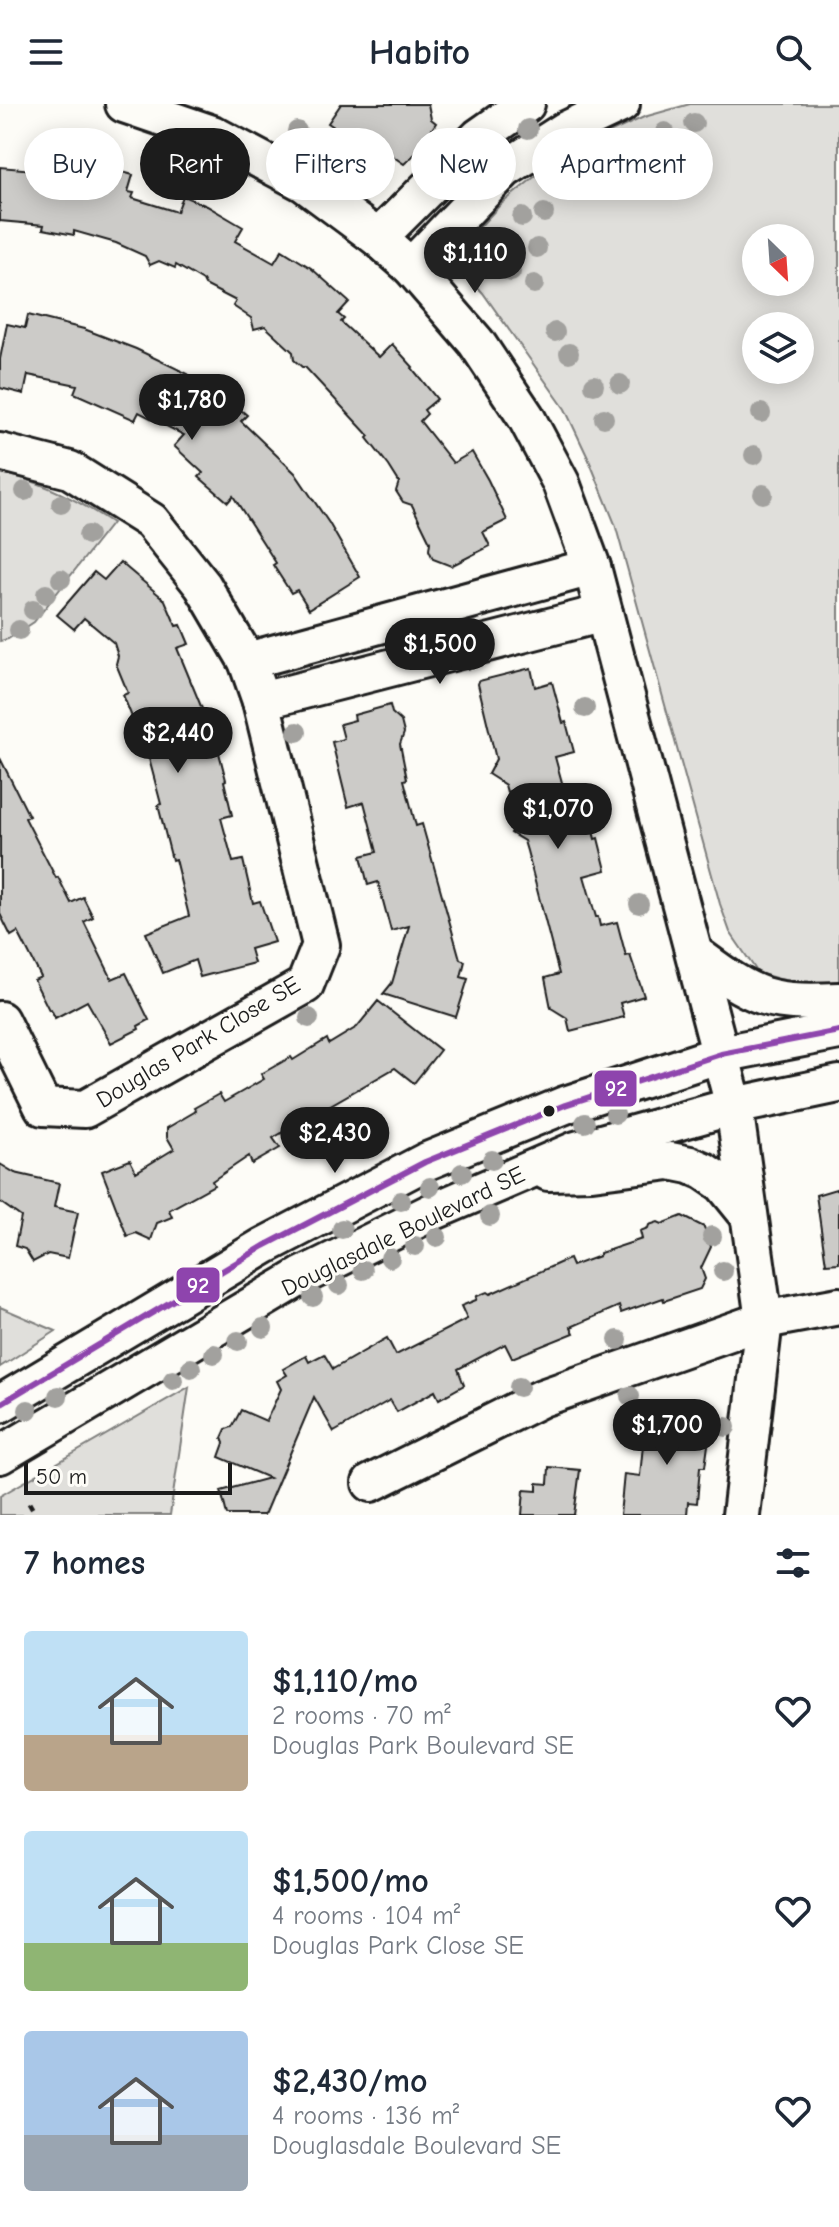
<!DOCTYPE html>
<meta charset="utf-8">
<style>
:root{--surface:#fff;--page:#f6f6f7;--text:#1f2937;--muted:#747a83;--accent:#1c1c1c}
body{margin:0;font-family:"Comic Neue",sans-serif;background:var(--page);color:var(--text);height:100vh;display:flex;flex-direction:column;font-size:30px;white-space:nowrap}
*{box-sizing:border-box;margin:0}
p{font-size:26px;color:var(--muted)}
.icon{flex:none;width:44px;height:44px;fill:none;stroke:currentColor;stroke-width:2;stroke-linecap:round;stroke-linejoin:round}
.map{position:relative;height:1411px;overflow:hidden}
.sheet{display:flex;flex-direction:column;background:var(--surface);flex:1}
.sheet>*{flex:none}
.banner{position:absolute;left:24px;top:24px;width:792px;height:72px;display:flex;gap:16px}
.needle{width:52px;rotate:155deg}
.buttons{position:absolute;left:742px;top:120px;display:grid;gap:16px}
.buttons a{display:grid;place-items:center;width:72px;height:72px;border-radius:50%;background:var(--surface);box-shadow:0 4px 20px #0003;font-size:40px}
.scale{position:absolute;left:24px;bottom:20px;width:208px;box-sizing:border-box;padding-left:8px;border:4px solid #1c1c1c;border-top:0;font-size:22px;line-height:28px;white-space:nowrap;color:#1c1c1c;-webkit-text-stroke:6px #fdfcf7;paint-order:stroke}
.price{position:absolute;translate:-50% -68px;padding:0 18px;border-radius:28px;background:var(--accent);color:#fff;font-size:26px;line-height:52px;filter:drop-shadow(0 2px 4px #0008)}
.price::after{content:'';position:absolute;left:50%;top:48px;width:24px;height:18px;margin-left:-12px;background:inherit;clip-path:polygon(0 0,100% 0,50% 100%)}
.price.active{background:#222;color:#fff}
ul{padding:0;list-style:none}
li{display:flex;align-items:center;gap:24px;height:200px;padding:0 24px}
li span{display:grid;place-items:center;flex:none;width:224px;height:160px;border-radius:8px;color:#555}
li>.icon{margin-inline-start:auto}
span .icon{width:96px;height:96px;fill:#fffc;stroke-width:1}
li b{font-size:34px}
h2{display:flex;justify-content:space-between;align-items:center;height:96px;padding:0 24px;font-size:34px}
.chip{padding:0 28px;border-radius:36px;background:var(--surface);box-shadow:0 4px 20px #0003;font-size:28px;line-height:72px}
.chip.active{background:var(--accent);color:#fff}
header{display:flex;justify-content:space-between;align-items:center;height:104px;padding:0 24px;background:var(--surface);font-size:36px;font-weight:600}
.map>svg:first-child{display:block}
.green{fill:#e0dfdb;stroke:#7e7e7c;stroke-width:2;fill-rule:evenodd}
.building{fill:#cccbc8;stroke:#1c1c1c;stroke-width:2}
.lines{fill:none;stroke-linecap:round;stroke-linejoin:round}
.minor-casing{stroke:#1c1c1c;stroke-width:42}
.path{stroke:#1c1c1c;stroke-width:5;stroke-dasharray:6 6;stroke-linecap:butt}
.minor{stroke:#fdfcf7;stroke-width:36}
.bus-1-casing{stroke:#fdfcf7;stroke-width:12}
.bus-1{stroke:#8e44ad;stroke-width:6}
.tree{fill:#a2a19e}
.bus-dot{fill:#1c1c1c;stroke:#fdfcf7;stroke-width:3}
.labels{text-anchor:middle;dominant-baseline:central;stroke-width:6;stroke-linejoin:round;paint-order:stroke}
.street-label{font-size:24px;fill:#1c1c1c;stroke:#fdfcf7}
.line-badge{stroke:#fdfcf7;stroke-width:3}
.badge-label{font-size:22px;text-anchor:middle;font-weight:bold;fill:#fff}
</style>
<header><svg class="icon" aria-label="menu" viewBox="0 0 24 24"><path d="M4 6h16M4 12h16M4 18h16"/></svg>Habito<svg class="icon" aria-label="search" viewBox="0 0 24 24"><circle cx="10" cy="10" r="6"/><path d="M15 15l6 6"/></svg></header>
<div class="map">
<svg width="839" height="1411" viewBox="0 0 839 1411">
<rect width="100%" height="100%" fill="#fdfcf7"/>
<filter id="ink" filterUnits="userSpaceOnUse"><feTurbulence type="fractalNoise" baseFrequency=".0125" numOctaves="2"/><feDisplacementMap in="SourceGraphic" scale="16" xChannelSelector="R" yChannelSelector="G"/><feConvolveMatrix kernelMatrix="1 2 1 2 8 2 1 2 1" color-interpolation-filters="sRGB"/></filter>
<g filter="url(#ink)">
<!-- green -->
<g class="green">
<path d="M 690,0 L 839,0 L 839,880 L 797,880 L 758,869 L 730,828 L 720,800 L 615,420 L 589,356 L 565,305 L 483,189 L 465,169 L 465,139 L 500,101 L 538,70 L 583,41 L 644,13 ZM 756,134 L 800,134 L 800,178 L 756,178 ZM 756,222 L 800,222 L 800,266 L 756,266 Z"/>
<path d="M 0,369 C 41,376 78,396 112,419 L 34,518 L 8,535 L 0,537 Z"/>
<polygon points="0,1203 56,1227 0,1263"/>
<polygon points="189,1283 170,1411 0,1411 0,1392"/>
</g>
<!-- building -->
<g class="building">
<polygon points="341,0 428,0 431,15 436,19 416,49 404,60 388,49 382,58 357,41 358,39 328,19"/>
<polygon points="60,53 94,60 133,71 128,88 134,89 132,94 177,108 183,92 207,102 243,123 235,137 274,159 282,146 311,164 349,198 338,210 344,215 341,218 379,253 392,240 413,263 412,264 437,295 424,306 427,310 420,317 453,359 472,348 488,376 507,416 483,428 490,442 451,462 433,455 429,446 430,438 412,401 403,398 396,387 399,378 389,362 367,334 369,332 305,263 302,263 294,256 293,248 265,222 254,225 251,214 233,202 236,197 205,181 203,177 176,161 175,164 159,157 150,161 145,152 116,139 74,127 74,131 43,125 44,121 0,117 0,63 57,68"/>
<polygon points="28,211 84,225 136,245 188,270 211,290 214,287 222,286 230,293 230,297 247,311 241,317 295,369 329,419 360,473 309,505 297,486 291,489 273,461 276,459 233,392 228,398 199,373 203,369 174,342 184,331 139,308 135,316 74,289 77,281 28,271 24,290 0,284 0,255 7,220 25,224"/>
<polygon points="120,458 165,496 176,522 181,521 189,540 177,544 217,641 226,676 224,677 232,711 221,714 233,758 243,756 253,799 260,797 274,838 250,845 254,859 200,873 195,856 163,869 146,829 189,812 175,755 172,756 158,701 161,700 143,632 140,633 123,591 128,589 116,560 118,552 114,539 84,514 74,525 57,511 94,468 104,476"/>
<polygon points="531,564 535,583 552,578 563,619 566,618 574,648 555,653 569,704 586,699 595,735 598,734 606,766 584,772 596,813 598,813 600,822 617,818 626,852 630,851 644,892 620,899 624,913 570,927 567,914 551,904 545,874 559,870 527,747 524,737 511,729 533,682 507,688 505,681 488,670 496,655 478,580 479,577"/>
<polygon points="390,601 392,609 401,617 404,629 400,640 407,675 404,676 416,722 422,720 460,855 465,857 461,873 468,875 456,913 383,890 392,879 409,822 391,827 378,778 368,781 361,752 377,748 364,698 348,703 332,638 344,635 340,620 355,616 354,611"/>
<polygon points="0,654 29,712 25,714 56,774 58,773 71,799 83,793 93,813 84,818 112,875 126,869 149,916 138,922 139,925 111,939 87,897 55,914 51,905 49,906 34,876 41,873 18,828 11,832 0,810"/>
<polygon points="378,897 440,946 414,979 395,964 273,1034 280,1044 252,1060 249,1052 212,1077 214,1081 169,1106 172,1113 157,1119 151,1136 136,1129 127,1132 102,1067 130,1056 136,1068 174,1045 167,1033 167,1024 196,1007 194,1004 219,990 224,998 264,975 261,970 291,953 293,956 327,935 329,940 357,923"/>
<polygon points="0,1060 15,1069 59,1079 54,1103 78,1108 68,1154 48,1150 33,1158 25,1145 15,1142 21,1113 0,1098"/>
<polygon points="839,1084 839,1159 826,1160 816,1091"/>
<polygon points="682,1112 704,1123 711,1143 701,1164 705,1175 700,1185 664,1197 663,1194 621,1209 619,1202 571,1223 574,1229 512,1254 505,1240 458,1265 464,1281 439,1295 435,1287 397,1308 390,1296 334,1328 314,1293 264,1411 227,1411 221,1387 269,1374 219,1353 224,1339 222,1334 226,1325 232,1323 241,1306 266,1317 281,1285 277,1277 287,1271 283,1265 306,1252 309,1258 324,1250 333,1265 387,1234 396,1251 467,1215 461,1202 476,1196 477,1192 487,1188 490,1190 566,1156 569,1155 572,1162 599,1152 600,1149 642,1135 640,1127 648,1124 649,1121 658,1118 662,1120"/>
<polygon points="660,1308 700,1312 698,1333 709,1334 705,1363 700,1363 697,1399 688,1398 687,1411 620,1411 624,1370 640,1372 646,1310 660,1312"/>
<polygon points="549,1363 580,1366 574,1411 522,1411 524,1386 537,1387 537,1379 548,1380"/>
</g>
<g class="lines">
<!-- minor casing -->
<g class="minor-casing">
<g id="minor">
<polyline points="124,0 212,30 304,79 378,134 411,163 476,238 526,313 561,379 592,463 734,1002 764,1216 741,1411"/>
<polyline points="378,134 479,33 526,0"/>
<polyline points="411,163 505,65 566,26 621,0"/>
<polyline points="0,348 70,366 151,417 203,482 247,557 261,597 321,841 305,881 85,1005 43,1003 0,916"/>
<polyline points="247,557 592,463"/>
<polyline points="261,597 604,509"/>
<path d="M 695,850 C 717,866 738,883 764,892 C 787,899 815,898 839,897"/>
<polyline points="548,1068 592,1067 670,1057 690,1061 704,1067 723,1080 749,1112"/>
<polyline points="0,1300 264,1142 425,1058 565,1001 721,950 839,927"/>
<polyline points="0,1351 302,1172 432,1108 576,1046 734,1002 839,980"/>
<polyline points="371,1379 542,1294 764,1216 839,1202"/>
</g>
</g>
<!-- path -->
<polyline class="path" points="29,1399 36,1411"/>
<!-- minor -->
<use href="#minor" class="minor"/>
<!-- bus-1 casing -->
<g class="bus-1-casing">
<polyline id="bus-1" points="0,1300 264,1142 425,1058 565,1001 721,950 839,927"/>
</g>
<!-- bus-1 -->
<use href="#bus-1" class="bus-1"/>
</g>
<!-- trees -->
<g class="tree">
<circle cx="694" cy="19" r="10"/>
<circle cx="528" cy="25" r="10"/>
<circle cx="297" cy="27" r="10"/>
<circle cx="665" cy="28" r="10"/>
<circle cx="638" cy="41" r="10"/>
<circle cx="502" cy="42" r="10"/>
<circle cx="614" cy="50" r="10"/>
<circle cx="585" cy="59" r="10"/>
<circle cx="479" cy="61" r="10"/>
<circle cx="457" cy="82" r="10"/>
<circle cx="544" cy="109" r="10"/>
<circle cx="522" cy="113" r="10"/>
<circle cx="498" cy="139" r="10"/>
<circle cx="537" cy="144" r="10"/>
<circle cx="511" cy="168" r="10"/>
<circle cx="534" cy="180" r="10"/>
<circle cx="555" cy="228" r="10"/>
<circle cx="569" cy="249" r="10"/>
<circle cx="620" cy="280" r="10"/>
<circle cx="594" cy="281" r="10"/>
<circle cx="761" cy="309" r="10"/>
<circle cx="604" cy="314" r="10"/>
<circle cx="754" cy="351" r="10"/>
<circle cx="25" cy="387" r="10"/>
<circle cx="763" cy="390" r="10"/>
<circle cx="61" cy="400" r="10"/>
<circle cx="88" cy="431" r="10"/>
<circle cx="61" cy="475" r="10"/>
<circle cx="46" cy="490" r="10"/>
<circle cx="33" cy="506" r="10"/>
<circle cx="19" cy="526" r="10"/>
<circle cx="585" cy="604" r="10"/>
<circle cx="297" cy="628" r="10"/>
<circle cx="639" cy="800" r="10"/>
<circle cx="309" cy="914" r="10"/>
<circle cx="615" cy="1010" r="10"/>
<circle cx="585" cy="1019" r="10"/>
<circle cx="492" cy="1056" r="10"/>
<circle cx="462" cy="1069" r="10"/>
<circle cx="430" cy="1083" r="10"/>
<circle cx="401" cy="1097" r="10"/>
<circle cx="490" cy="1112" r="10"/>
<circle cx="342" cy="1125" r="10"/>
<circle cx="712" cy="1132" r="10"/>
<circle cx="437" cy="1133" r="10"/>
<circle cx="415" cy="1142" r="10"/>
<circle cx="390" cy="1154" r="10"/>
<circle cx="363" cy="1166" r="10"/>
<circle cx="723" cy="1167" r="10"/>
<circle cx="339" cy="1181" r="10"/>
<circle cx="313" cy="1193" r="10"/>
<circle cx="263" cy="1224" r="10"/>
<circle cx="618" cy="1236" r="10"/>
<circle cx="238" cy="1237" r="10"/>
<circle cx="214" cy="1250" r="10"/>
<circle cx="191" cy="1264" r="10"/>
<circle cx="173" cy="1276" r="10"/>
<circle cx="519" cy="1283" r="10"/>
<circle cx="58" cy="1292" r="10"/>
<circle cx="630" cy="1292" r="10"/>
<circle cx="28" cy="1306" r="10"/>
<circle cx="726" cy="1323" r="10"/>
</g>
</g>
<!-- markers -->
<circle class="bus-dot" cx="549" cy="1007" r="7"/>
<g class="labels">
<!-- street labels -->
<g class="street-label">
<text transform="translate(198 938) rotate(-31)">Douglas Park Close SE</text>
<text transform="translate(403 1127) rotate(-26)">Douglasdale Boulevard SE</text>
</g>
</g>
<g class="line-badge">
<rect x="593" y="965" width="45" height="39" rx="8" fill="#8e44ad"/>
<rect x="175" y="1162" width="46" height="38" rx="8" fill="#8e44ad"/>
</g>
<g class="badge-label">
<text x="616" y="992">92</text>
<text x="198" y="1189">92</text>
</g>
</svg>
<div class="buttons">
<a><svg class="needle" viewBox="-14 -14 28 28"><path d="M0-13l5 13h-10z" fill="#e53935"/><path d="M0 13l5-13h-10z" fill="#747a83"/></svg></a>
<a><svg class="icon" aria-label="layers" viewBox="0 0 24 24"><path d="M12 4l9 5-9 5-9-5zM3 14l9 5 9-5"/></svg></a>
</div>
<div class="scale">50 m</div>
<b class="price active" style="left:475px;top:191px">$1,110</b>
<b class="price" style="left:192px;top:338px">$1,780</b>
<b class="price" style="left:440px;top:582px">$1,500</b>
<b class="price" style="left:178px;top:671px">$2,440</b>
<b class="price" style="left:558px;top:747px">$1,070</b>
<b class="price" style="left:335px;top:1071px">$2,430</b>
<b class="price" style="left:667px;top:1363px">$1,700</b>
<div class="banner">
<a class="chip">Buy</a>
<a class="chip active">Rent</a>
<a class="chip">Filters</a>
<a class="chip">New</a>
<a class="chip">Apartment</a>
</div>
</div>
<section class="sheet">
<h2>7 homes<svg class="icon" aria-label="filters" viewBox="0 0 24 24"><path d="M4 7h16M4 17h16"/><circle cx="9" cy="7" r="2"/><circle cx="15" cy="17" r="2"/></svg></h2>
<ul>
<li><span style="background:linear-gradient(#bfe0f5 65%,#b9a48a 0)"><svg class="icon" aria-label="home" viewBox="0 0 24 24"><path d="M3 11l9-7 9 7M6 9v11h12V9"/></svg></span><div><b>$1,110/mo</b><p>2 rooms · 70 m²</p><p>Douglas Park Boulevard SE</p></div><svg class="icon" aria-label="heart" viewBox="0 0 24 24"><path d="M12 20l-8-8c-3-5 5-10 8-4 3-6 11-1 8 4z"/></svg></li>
<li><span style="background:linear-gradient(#bfe0f5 70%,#8fb573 0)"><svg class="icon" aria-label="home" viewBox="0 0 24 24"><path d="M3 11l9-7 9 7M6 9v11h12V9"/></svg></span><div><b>$1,500/mo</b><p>4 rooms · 104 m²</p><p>Douglas Park Close SE</p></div><svg class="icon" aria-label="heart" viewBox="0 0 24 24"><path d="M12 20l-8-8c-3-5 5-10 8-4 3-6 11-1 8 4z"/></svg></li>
<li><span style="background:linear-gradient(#a9c7e8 65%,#9aa5b1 0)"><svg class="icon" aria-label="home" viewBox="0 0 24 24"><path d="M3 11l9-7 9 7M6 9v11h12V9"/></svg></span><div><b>$2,430/mo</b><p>4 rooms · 136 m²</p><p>Douglasdale Boulevard SE</p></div><svg class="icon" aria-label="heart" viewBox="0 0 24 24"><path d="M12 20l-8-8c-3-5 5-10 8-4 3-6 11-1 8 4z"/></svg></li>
</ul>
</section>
